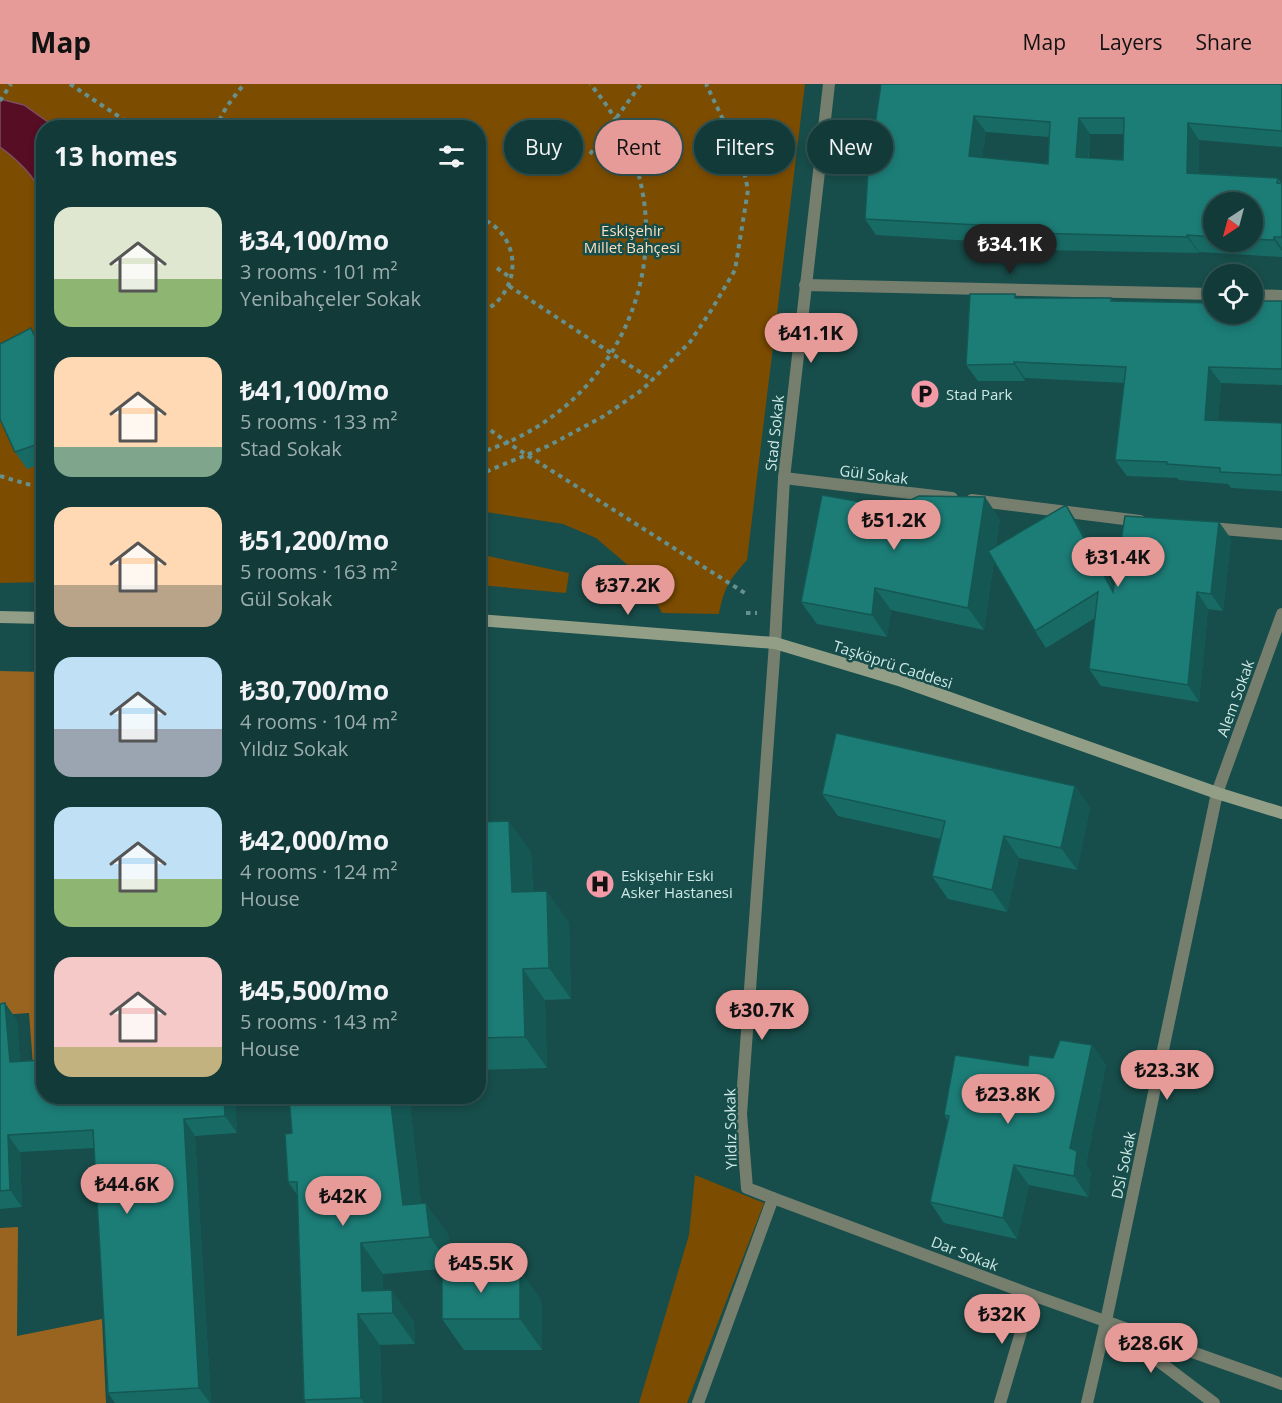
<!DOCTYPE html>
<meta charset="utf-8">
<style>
:root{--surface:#113a38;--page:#1e4543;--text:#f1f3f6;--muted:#9cadae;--line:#305453;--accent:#e69b98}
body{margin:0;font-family:"Open Sans",sans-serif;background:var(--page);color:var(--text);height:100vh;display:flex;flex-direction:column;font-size:22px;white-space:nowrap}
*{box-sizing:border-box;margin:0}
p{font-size:20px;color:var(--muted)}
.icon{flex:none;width:33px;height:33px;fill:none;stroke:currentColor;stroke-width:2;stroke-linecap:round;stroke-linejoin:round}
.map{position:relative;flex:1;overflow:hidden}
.drawer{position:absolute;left:36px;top:36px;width:450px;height:984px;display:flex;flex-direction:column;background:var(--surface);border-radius:24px;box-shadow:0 3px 9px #0003,0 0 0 2px var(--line)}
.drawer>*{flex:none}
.top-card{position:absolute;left:504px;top:36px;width:570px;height:54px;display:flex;gap:12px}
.needle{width:39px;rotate:216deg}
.fabs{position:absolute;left:1203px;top:108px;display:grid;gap:12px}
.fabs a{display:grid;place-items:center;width:60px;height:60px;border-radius:50%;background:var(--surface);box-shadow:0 3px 9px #0003,0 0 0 2px var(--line);font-size:30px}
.price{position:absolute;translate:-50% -51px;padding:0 14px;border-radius:21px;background:var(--accent);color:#111;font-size:20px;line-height:39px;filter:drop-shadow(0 2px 3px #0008)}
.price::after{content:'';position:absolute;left:50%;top:36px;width:18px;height:14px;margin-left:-9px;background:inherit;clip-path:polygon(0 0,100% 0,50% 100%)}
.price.selected{background:#222;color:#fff}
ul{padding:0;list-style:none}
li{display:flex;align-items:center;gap:18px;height:150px;padding:0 18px}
li span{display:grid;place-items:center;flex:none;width:168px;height:120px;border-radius:18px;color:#555}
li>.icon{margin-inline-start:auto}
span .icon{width:72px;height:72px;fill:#fffc;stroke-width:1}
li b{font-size:26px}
h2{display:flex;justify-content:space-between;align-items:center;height:72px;padding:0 18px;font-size:26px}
.tag{padding:0 21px;border-radius:27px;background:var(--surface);box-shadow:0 3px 9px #0003,0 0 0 2px var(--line);font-size:21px;line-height:54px}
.tag.selected{background:var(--accent);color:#111}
header{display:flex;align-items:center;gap:36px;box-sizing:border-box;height:84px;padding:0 30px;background:var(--accent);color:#111}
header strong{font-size:28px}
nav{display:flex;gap:33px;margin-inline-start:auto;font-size:21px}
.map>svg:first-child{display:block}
.green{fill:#7c4c00}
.forest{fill:#98641f}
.water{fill:#570d24;stroke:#7b4f5e;stroke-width:1.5}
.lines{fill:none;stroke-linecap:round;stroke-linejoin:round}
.path{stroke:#66908d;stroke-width:4;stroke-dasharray:4.5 4.5;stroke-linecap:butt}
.minor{stroke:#767e6e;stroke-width:12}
.secondary{stroke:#929e85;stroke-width:12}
.wall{fill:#186b65;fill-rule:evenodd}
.shaded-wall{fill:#145753}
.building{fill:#1c7c76;stroke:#145753;stroke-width:1.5;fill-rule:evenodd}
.labels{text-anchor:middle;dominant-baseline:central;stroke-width:5;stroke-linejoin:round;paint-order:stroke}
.park-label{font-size:15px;fill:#fddfbe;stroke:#174d4a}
.poi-label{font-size:15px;fill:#cee8e5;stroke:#174d4a;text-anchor:start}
.street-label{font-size:15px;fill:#cee8e5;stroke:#174d4a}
</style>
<header>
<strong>Map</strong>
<nav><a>Map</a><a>Layers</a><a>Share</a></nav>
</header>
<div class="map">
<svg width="1282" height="1319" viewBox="0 0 1282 1319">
<rect width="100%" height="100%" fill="#174d4a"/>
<!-- green -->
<g class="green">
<path d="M 0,0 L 805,0 L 747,476 C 729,496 724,504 719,530 L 662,529 L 644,495 L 596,454 L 563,440 L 479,427 L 478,44 L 44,44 L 43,498 L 0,499 Z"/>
<polygon points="478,470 569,489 566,509 479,501"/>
<polygon points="695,1091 764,1119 687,1319 639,1319 689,1151"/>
</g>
<!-- forest -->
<g class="forest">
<polygon points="0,587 43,588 43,981 33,981 29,929 0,931"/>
<polygon points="18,1143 17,1252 102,1235 106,1319 0,1319 0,1144"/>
</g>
<!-- water -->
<path class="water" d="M 0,15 L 24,21 L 55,43 L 44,44 L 43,112 C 35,93 17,75 0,63 Z"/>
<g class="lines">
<!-- path -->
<g class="path">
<polyline points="70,0 136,44"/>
<polyline points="0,17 11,0"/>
<polyline points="215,44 227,22 244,0"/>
<polyline points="590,70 641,0"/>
<path d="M 478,133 C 525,150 523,212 478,230"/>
<polyline points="497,184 511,194"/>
<polyline points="509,202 652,296"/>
<polyline points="478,334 482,340 508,359 748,511"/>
<path d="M 478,369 C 639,322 701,128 590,0"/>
<polyline points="478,391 548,362 604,332 642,306 690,258 712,225 735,186 748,106 741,73 706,0"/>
<polyline points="0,392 44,405"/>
<polyline points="746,529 757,529"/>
</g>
<!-- minor -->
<g class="minor">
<polyline points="805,201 1214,210"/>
<polyline points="1252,211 1282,212"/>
<polyline points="784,394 952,414"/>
<polyline points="972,416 1140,437"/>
<polyline points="1211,444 1282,450"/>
<polyline points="773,1114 1032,1211 1282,1300"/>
<polyline points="1116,1245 1214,1319"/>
<polyline points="698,1319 773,1114 747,1104 741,1030 775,559 784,394 829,0"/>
<polyline points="1000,1319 1032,1211"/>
<polyline points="1087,1319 1106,1237 1217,709 1282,530"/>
</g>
<!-- secondary -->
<g class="secondary">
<polyline points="0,533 44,534"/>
<polyline points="478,536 775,559 902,597 1217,709 1282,729"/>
</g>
</g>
<!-- wall -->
<g class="wall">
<path d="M 881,0 L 1282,0 L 1282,63 L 1199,56 L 1199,89 L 1278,94 L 1282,100 L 1282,173 L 1199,168 L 1199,169 L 1042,166 L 1008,162 L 1005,159 L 876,151 L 865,135 L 873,55 ZM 986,48 L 1049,53 L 1048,80 L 982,73 ZM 1090,50 L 1123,50 L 1123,76 L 1089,74 ZM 1214,118 L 1252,118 L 1252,158 L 1214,158 Z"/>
<polygon points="1018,214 1111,214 1113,217 1214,230 1282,217 1282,301 1221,299 1218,336 1282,339 1282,407 1231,404 1228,400 1179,396 1177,394 1127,392 1115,376 1125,299 1025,294 1025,297 978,297 966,281"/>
<polygon points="44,261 44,379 27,385 15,368"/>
<polygon points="894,424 1000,435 996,462 1077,438 1114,504 1219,438 1231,455 1223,527 1208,525 1199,618 1101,602 1089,585 1095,534 1046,564 1035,547 994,477 984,546 891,526 887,553 817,540 801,518"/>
<polygon points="1075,702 1090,724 1077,786 1019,774 1007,828 948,815 932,792 941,755 838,732 822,710"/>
<polygon points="478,738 531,768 533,807 569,838 571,915 545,916 547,984 478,986"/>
<polygon points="0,920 17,936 20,978 235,1012 237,1049 195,1052 211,1319 115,1319 108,1309 94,1064 20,1068 22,1123 0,1125"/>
<polygon points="1092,961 1106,981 1086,1080 1091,1088 1088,1113 1029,1101 1017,1155 944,1139 930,1118 948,1037 944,1031 1028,982 1053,974"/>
<polygon points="289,1012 409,1012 421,1119 448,1150 452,1184 383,1190 383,1206 414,1237 415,1260 380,1261 382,1319 306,1319 304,1316 298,1112 288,1098 292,1049"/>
<polygon points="542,1217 542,1266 464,1266 442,1235"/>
</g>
<!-- shaded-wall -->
<g class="shaded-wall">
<polygon points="974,32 986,48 980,88 969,72"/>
<polygon points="1079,34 1090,50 1087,90 1076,73"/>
<polygon points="1188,39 1199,56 1199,105 1187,89"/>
<polygon points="1187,151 1199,168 1199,169 1187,153"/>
<polygon points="1274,153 1282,164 1282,167 1274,156"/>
<polygon points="31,244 43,261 44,274"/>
<polygon points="1014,278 1025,294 1025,297 1014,280"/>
<polygon points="1209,283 1221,299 1217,352 1205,336"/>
<polygon points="985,413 1000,435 984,546 968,524"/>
<polygon points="1066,421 1077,438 1125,525 1113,508"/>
<polygon points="1219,438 1231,455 1223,527 1211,510"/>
<polygon points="875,504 891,526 887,553 872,531"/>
<polygon points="1197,508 1208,525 1199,618 1188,601"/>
<polygon points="1075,702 1090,724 1077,786 1061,764"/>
<polygon points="509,737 531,768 534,839 512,808"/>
<polygon points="1004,752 1019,774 1007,828 992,806"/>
<polygon points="547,807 569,838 571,915 549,884"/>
<polygon points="523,885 545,916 547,984 525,953"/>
<polygon points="5,919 17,936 21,996 10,978"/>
<polygon points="1092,961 1106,981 1086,1080 1091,1088 1088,1113 1074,1092 1070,1064"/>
<polygon points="224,1012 235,1012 237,1049 225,1032"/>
<polygon points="390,1012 409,1012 425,1152 403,1121"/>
<polygon points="184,1035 195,1052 211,1319 210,1319 199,1304"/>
<polygon points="8,1051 20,1068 22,1123 10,1106"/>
<polygon points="1014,1081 1029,1101 1017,1155 1003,1134"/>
<polygon points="426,1119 448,1150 452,1184 430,1153"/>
<polygon points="361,1159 383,1190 384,1229 362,1207"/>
<polygon points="520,1186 542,1217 542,1266 520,1235"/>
<polygon points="392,1206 414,1237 415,1260 393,1229"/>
<polygon points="358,1230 380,1261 382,1319 364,1319 361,1314"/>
</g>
<!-- building -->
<g class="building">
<path d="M 881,0 L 1282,0 L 1282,47 L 1188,39 L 1187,89 L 1278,94 L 1277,99 L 1282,100 L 1282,153 L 1274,153 L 1274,156 L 1252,155 L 1252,118 L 1214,118 L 1214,153 L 1187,151 L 1187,153 L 1030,149 L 996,146 L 997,142 L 865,135 L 870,55 L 873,55 ZM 974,32 L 1050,38 L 1048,80 L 969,72 ZM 1079,34 L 1124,34 L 1123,76 L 1076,73 Z"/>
<polygon points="970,210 1015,210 1015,214 1111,214 1111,217 1214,219 1214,230 1252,230 1252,217 1282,217 1282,285 1209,283 1205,336 1282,339 1282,391 1220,388 1220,384 1167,380 1167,378 1115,376 1126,283 1014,278 1014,280 966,281"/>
<polygon points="31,244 44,274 44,358 15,368 0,335 0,260"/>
<polygon points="822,411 894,424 919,412 985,413 968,524 875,504 872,531 801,518"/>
<polygon points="1066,421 1113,508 1125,432 1219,438 1211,510 1197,508 1188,601 1089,585 1098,508 1035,547 988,467"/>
<polygon points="836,649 1075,702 1061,764 1004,752 992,806 932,792 945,737 822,710"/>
<polygon points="509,737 512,808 547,807 549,884 523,885 525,953 478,954 478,774 481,774 482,769 478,768 478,738"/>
<polygon points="5,919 10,978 44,976 44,1012 224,1012 225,1032 184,1035 199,1304 108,1309 93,1046 8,1051 10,1106 0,1107 0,920"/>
<polygon points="1060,956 1092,961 1070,1064 1077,1067 1074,1092 1014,1081 1003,1134 930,1118 949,1032 944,1031 955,971 1028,982 1029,971 1053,974"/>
<polygon points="289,1012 390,1012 403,1121 426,1119 430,1153 361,1159 362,1207 392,1206 393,1229 358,1230 361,1314 304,1316 297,1098 288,1098 285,1050 292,1049"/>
<rect x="442" y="1186" width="78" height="49"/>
</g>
<!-- icons -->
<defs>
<g id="parking-disc" transform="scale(1.5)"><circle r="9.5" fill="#f39aa9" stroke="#174d4a"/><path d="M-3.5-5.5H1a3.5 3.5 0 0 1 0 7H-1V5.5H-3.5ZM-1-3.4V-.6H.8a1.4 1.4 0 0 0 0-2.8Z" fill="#111"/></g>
<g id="hospital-disc" transform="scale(1.5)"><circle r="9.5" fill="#f39aa9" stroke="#174d4a"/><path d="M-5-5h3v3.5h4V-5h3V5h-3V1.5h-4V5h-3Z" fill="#111"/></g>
</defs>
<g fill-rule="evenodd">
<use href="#parking-disc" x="925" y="310"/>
<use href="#hospital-disc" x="600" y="800"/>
</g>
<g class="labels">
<!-- park labels -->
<g class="park-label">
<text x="632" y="146">Eskişehir<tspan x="632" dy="17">Millet Bahçesi</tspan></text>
</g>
<!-- poi labels -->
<g class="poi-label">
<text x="946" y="310">Stad Park</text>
<text x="621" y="791">Eskişehir Eski<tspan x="621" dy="17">Asker Hastanesi</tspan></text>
</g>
<!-- street labels -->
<g class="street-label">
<text transform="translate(774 349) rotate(-84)">Stad Sokak</text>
<text transform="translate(874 390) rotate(7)">Gül Sokak</text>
<text transform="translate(893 580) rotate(18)">Taşköprü Caddesi</text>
<text transform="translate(1235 614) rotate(-70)">Alem Sokak</text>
<text transform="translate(730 1045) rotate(-91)">Yıldız Sokak</text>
<text transform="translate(1123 1081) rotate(-78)">DSİ Sokak</text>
<text transform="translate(965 1169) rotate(21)">Dar Sokak</text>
</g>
</g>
</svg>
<div class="fabs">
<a><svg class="needle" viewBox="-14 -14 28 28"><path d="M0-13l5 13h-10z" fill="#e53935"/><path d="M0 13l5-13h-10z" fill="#9cadae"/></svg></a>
<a><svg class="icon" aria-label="locate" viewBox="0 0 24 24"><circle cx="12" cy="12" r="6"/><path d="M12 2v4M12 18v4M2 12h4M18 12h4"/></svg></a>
</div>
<b class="price selected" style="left:1010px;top:191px">₺34.1K</b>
<b class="price" style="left:811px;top:280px">₺41.1K</b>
<b class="price" style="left:894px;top:467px">₺51.2K</b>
<b class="price" style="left:1118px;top:504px">₺31.4K</b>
<b class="price" style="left:628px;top:532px">₺37.2K</b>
<b class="price" style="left:762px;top:957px">₺30.7K</b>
<b class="price" style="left:1167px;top:1017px">₺23.3K</b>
<b class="price" style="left:1008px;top:1041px">₺23.8K</b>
<b class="price" style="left:127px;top:1131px">₺44.6K</b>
<b class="price" style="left:343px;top:1143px">₺42K</b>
<b class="price" style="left:481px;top:1210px">₺45.5K</b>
<b class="price" style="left:1002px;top:1261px">₺32K</b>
<b class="price" style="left:1151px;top:1290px">₺28.6K</b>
<div class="top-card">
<a class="tag">Buy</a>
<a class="tag selected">Rent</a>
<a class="tag">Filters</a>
<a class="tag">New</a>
</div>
<section class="drawer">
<h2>13 homes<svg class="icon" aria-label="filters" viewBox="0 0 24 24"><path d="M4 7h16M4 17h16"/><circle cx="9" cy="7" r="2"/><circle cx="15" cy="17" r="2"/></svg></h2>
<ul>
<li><span style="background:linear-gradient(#dfe7d0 60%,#8fb573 0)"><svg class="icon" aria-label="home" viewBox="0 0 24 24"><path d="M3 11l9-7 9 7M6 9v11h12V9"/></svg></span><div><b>₺34,100/mo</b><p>3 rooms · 101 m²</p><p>Yenibahçeler Sokak</p></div></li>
<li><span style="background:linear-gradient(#ffd9b3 75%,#7fa58c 0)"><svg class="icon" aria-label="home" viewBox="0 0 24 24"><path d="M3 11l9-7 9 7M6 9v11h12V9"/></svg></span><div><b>₺41,100/mo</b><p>5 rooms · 133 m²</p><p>Stad Sokak</p></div></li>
<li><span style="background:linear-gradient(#ffd9b3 65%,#b9a48a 0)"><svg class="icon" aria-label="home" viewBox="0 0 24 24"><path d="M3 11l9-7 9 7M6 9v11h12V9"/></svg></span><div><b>₺51,200/mo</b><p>5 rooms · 163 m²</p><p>Gül Sokak</p></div></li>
<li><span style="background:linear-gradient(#bfe0f5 60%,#9aa5b1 0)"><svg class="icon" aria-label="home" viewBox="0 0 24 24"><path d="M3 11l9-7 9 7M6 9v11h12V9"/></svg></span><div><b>₺30,700/mo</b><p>4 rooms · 104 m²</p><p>Yıldız Sokak</p></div></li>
<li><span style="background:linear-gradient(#bfe0f5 60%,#8fb573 0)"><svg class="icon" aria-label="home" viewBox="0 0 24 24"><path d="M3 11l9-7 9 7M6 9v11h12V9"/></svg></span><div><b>₺42,000/mo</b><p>4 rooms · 124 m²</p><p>House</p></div></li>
<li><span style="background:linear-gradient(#f6c9c9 75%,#c2b280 0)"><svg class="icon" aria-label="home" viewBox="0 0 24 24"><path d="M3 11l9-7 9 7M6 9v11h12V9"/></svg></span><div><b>₺45,500/mo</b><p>5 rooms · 143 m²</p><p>House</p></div></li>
</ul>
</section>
</div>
